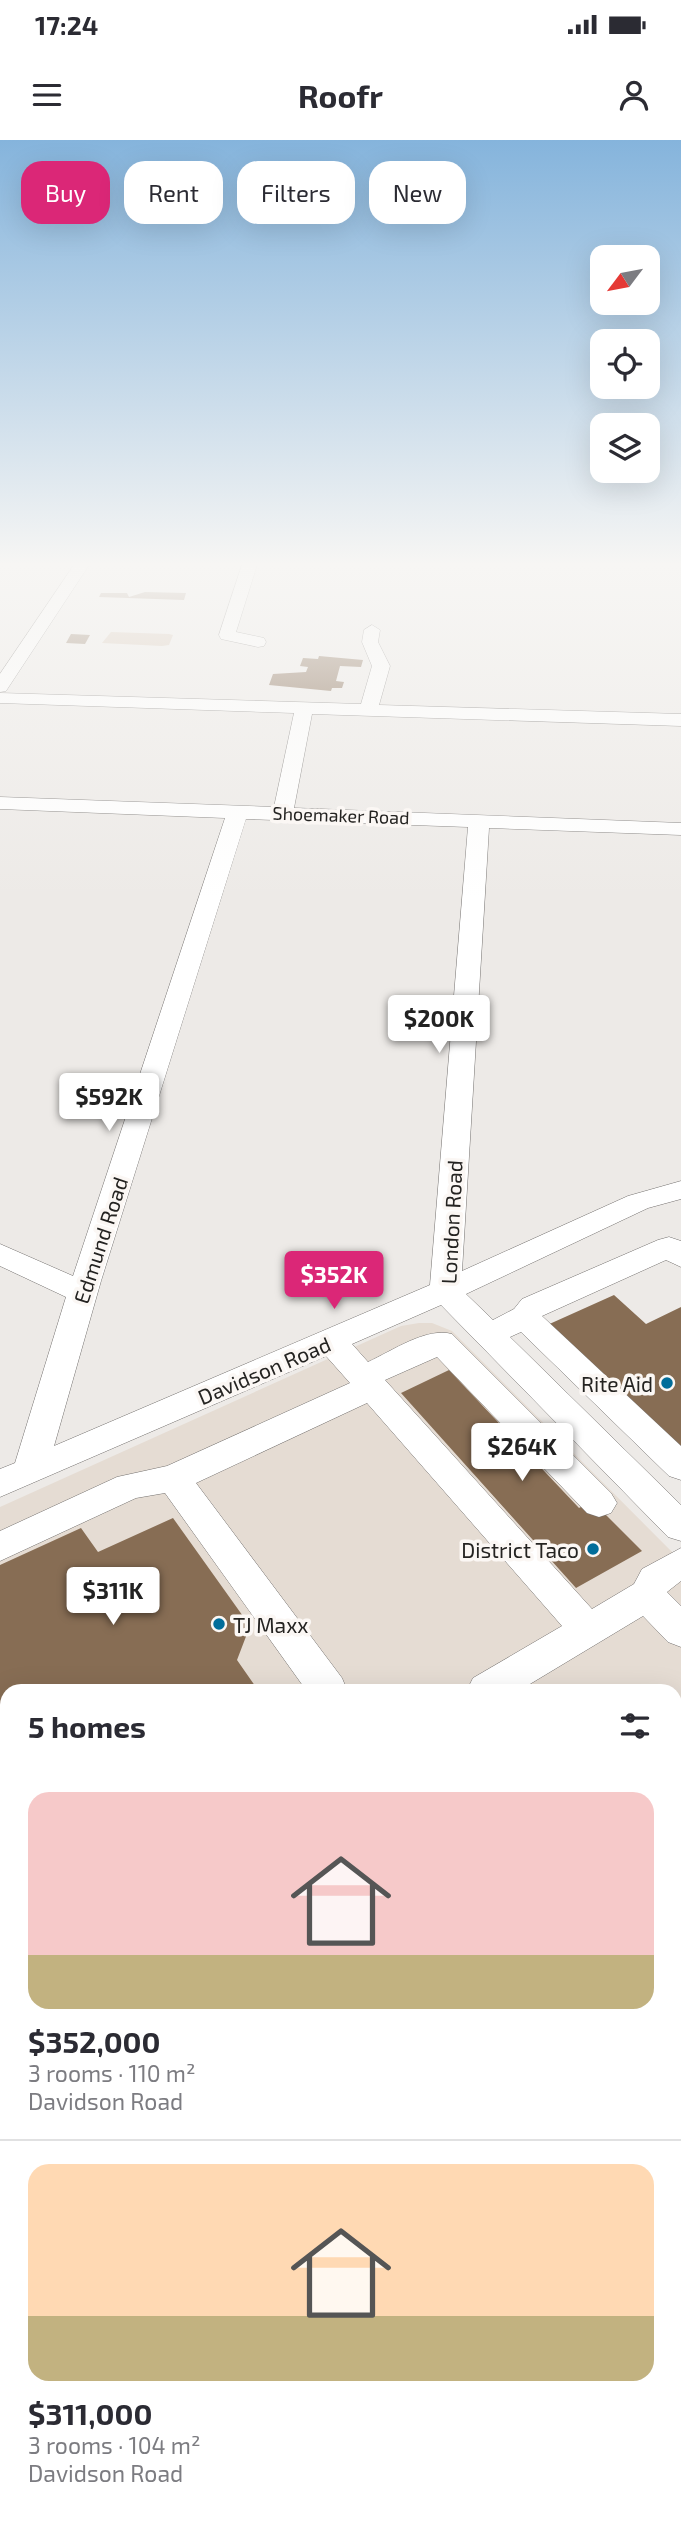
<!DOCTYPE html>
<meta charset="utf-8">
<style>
:root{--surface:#fff;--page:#f7f7f7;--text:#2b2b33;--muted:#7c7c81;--line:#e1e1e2;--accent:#db2777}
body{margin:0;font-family:"Exo 2",sans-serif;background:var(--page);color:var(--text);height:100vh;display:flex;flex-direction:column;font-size:26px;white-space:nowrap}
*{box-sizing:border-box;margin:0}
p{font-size:23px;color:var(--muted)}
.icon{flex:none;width:38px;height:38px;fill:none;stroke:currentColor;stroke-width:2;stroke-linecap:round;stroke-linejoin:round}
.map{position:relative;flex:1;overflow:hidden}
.drawer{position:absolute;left:0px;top:1544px;width:682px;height:842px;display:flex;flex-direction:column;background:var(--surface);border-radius:21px 21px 0 0;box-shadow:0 7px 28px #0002}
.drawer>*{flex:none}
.guide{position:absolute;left:21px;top:21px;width:640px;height:63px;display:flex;gap:14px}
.needle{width:46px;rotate:238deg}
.controls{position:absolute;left:590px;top:105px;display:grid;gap:14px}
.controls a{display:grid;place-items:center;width:70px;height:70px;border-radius:14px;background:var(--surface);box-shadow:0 7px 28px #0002;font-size:35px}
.price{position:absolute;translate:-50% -60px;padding:0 16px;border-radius:7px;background:#fff;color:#222;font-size:23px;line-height:46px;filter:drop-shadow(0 2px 4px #0008)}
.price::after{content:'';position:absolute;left:50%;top:42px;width:21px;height:16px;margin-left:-10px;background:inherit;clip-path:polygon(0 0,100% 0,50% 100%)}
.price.current{background:var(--accent);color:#fff}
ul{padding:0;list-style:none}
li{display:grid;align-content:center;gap:14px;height:371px;padding:0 28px}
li+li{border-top:2px solid var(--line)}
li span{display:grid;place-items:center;height:217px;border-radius:21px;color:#555}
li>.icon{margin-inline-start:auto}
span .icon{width:126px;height:126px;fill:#fffc;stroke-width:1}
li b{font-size:30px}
h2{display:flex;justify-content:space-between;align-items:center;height:84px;padding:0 28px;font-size:30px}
.tag{padding:0 24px;border-radius:21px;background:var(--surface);box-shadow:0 7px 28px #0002;font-size:24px;line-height:63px}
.tag.current{background:var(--accent);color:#fff}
.status{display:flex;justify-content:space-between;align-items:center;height:49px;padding:0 35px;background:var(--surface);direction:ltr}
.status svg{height:19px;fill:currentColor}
header{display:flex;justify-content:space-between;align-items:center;height:91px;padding:0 28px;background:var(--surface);font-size:32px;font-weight:700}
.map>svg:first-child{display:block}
.built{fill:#e5dcd3}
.green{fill:#d3c0ae}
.building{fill:#876d54}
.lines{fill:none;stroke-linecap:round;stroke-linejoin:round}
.minor-casing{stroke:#74716f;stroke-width:1}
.highway-casing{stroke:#74716f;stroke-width:2}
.minor{fill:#fff;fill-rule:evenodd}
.highway{fill:#fff;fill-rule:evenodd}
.poi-dot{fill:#016d9a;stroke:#fbf7f4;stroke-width:2.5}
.labels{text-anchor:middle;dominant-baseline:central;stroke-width:7;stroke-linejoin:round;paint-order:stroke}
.far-street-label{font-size:18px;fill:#242321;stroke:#fbf7f4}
.street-label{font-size:21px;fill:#242321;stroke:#fbf7f4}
.poi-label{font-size:21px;fill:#242321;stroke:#fbf7f4;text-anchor:end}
</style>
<div class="status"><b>17:24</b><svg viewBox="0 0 49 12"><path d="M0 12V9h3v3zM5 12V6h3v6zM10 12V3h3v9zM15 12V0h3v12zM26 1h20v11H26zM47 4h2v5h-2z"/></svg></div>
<header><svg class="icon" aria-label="menu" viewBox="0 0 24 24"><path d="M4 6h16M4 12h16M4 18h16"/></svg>Roofr<svg class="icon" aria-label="person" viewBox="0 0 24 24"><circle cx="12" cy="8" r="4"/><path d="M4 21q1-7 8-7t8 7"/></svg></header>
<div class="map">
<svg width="681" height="2385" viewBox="0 0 681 2385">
<rect width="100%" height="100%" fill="#edeae7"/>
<!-- built -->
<polygon class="built" points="419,1183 432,1183 452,1191 681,1421 681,1804 676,1808 676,1550 7,1550 7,2270 0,2276 0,1367 401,1186"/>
<!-- green -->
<polygon class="green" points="111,492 169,494 173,495 169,505 162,506 102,503"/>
<!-- building -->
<g class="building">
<polygon points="145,452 186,453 184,460 99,457 101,453 127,453 129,457"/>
<polygon points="71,494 90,495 85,504 66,503"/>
<polygon points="319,516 363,520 361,527 340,526 336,541 344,542 342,548 332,548 331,551 269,545 273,534 306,532 308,527 300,526 303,518 318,519"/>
<polygon points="614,1155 646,1184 681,1167 681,1312 545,1186"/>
<polygon points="449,1230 579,1368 592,1361 642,1411 576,1448 401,1253"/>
<polygon points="173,1378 250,1486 237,1520 258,1550 7,1550 7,1791 0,1794 0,1425 81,1388 98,1412"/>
<polygon points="676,2135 681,2143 681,2353 676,2344"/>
<polygon points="301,2378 427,2378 430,2385 292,2385"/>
</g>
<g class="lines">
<!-- minor casing -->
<g class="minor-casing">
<g id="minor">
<polygon points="74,425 89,425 6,551 0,552 0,534"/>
<polygon points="242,425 257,425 236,492 264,498 266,502 264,506 258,507 221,499 219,495"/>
<path d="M 372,485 L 380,490 L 378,502 L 390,526 L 379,565 L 681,574 L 681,586 L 312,574 L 294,668 L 681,683 L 681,695 L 489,688 L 462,1131 L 628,1056 L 681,1041 L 681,1059 L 648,1068 L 466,1154 L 493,1180 L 514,1169 L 522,1159 L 658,1100 L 669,1097 L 681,1101 L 681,1127 L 666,1120 L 542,1176 L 681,1306 L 681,1340 L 669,1336 L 521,1192 L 510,1197 L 681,1365 L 681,1401 L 668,1397 L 441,1165 L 352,1204 L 368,1222 C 392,1211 426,1187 452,1194 L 611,1353 L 617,1363 L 611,1373 L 599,1377 L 587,1373 L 437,1217 L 385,1240 L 592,1469 L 634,1444 L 642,1429 L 681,1408 L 681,1441 L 667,1452 L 681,1466 L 681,1507 L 668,1502 L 643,1476 L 520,1550 L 467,1550 L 473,1538 L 562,1486 L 367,1263 L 196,1343 L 342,1538 L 347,1550 L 306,1550 L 165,1353 L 136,1358 L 0,1421 L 0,1391 L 117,1337 L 167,1326 L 350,1243 L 326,1216 L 0,1357 L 0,1329 L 15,1323 L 66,1157 L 0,1126 L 0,1104 L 73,1136 L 225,678 L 0,669 L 0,657 L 274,667 L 294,573 L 0,563 L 0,553 L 361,564 L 372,526 L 362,502 L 364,490 ZM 246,679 L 468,687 L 430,1145 L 54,1306 L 101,1141 Z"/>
<polygon points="681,1719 681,1762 676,1763 676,1721"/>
<polygon points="7,1837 7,1884 0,1887 0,1840"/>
<polygon points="676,1983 681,1985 681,2036 676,2034"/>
<polygon points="0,2030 7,2033 7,2097 0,2094"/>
<polygon points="0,2216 7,2219 7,2277 0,2274"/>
</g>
</g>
<!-- highway casing -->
<g class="highway-casing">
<g id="highway">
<polygon points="681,1816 681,1874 676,1876 676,1819"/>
<polygon points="681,1906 681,1966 676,1968 676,1908"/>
<polygon points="7,2286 7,2355 0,2358 0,2289"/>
<polygon points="10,2378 88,2378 86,2385 7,2385"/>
</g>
</g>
<!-- minor -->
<use href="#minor" class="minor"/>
<!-- highway -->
<use href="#highway" class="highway"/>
</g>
<!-- sky -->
<linearGradient id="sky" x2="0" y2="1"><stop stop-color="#85b4dc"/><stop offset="0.56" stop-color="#f7f6f4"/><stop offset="1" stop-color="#f7f6f4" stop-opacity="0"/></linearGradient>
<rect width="681" height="758" fill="url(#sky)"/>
<!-- markers -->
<g class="poi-dot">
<circle cx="667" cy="1243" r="7"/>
<circle cx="593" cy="1409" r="7"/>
<circle cx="219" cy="1484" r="7"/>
</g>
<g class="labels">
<!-- far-street labels -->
<g class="far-street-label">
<text transform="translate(341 675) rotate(2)">Shoemaker Road</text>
</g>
<!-- street labels -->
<g class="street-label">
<text transform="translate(451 1082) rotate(-87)">London Road</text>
<text transform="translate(100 1100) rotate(-72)">Edmund Road</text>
<text transform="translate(264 1230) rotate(-23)">Davidson Road</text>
</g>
<!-- poi labels -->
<g class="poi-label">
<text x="653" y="1243">Rite Aid</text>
<text x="579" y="1409">District Taco</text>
<text x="233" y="1484" text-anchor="start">TJ Maxx</text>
</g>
</g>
</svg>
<div class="controls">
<a><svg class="needle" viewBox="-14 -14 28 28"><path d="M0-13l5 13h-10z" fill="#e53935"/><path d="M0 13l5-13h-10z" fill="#7c7c81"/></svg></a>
<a><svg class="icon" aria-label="locate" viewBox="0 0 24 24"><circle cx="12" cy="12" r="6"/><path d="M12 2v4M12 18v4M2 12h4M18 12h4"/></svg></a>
<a><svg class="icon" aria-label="layers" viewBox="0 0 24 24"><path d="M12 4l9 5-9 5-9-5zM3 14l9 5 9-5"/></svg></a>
</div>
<b class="price" style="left:439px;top:915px">$200K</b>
<b class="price" style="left:109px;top:993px">$592K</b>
<b class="price current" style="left:334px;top:1171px">$352K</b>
<b class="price" style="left:522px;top:1343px">$264K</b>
<b class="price" style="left:113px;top:1487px">$311K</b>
<div class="guide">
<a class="tag current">Buy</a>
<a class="tag">Rent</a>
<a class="tag">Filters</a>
<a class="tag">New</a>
</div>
<section class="drawer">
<h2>5 homes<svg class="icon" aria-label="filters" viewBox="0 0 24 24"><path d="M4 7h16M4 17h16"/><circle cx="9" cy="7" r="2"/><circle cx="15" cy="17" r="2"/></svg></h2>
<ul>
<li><span style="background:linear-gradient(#f6c9c9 75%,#c2b280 0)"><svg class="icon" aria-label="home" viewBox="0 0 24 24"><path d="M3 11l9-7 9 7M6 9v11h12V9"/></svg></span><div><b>$352,000</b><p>3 rooms · 110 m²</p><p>Davidson Road</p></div></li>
<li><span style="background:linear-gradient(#ffd9b3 70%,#c2b280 0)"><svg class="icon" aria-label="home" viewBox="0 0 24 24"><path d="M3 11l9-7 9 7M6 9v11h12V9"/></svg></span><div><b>$311,000</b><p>3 rooms · 104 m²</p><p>Davidson Road</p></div></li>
</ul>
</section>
</div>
